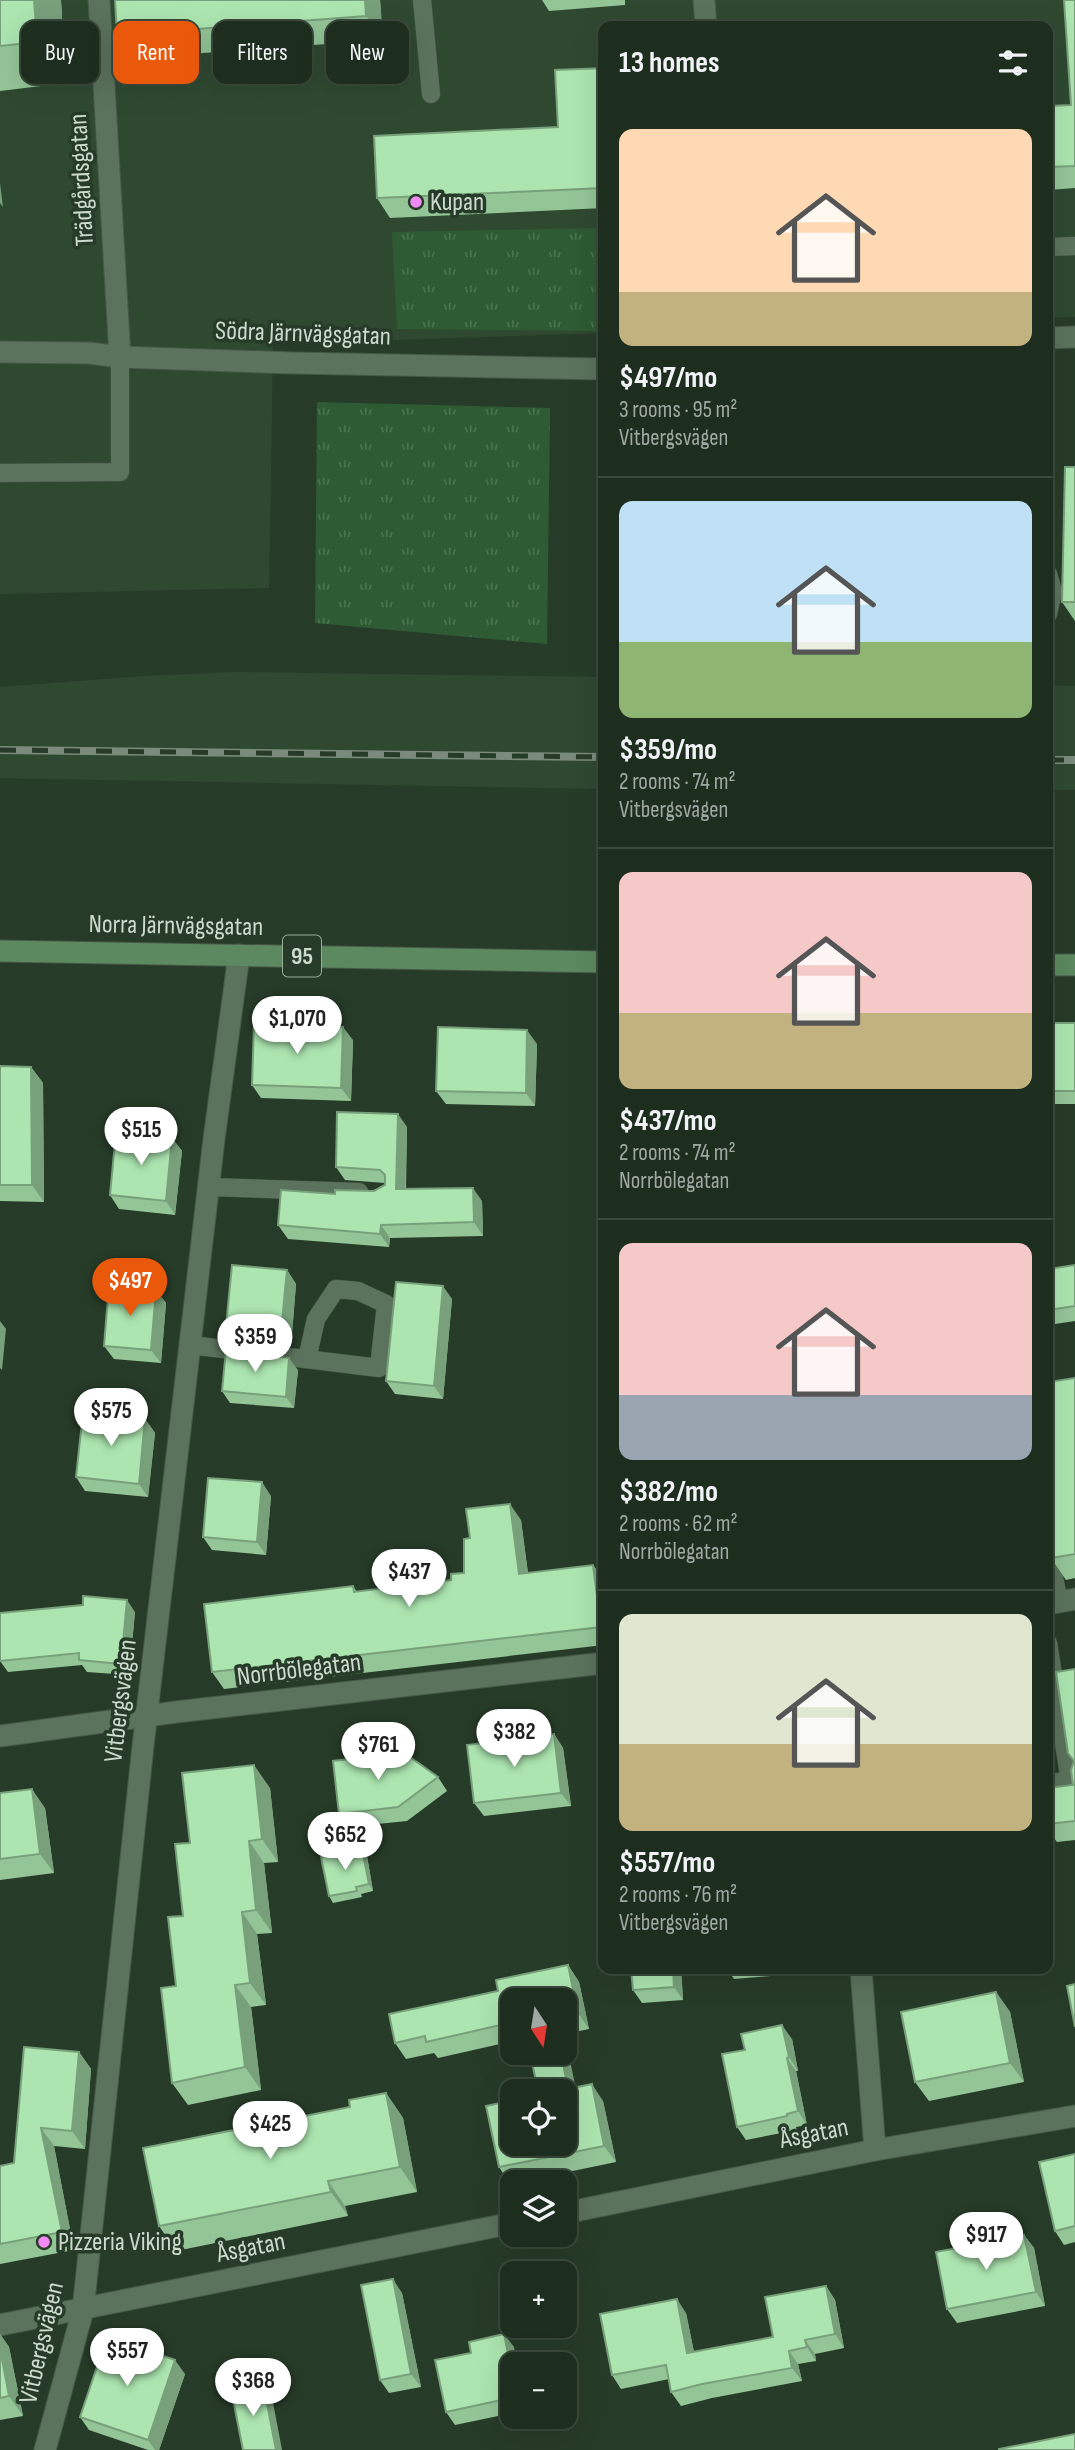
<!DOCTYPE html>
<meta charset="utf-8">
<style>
:root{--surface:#1d2d1e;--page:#2a392b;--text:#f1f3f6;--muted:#a0a8a4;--line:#3b493c;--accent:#ea580c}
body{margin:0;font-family:"Sofia Sans Condensed",sans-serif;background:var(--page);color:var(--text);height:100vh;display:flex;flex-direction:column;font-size:26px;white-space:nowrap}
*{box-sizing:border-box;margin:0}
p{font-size:23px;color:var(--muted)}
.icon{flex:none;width:38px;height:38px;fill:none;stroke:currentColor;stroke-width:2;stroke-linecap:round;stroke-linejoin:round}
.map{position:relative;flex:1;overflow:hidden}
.side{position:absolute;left:598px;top:21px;width:455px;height:1953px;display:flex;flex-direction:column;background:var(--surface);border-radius:14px;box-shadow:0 7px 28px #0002,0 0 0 2px var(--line)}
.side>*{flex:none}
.guide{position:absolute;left:21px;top:21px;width:472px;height:63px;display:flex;gap:14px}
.needle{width:46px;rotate:168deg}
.controls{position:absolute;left:500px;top:1988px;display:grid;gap:14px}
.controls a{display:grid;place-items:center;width:77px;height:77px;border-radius:14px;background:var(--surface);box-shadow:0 7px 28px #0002,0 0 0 2px var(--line);font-size:35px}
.price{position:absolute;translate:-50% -60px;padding:0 16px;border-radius:24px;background:#fff;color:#222;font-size:23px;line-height:46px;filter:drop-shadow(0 2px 4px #0008)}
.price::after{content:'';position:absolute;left:50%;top:42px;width:21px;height:16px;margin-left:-10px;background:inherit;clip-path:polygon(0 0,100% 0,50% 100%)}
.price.active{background:var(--accent);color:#fff}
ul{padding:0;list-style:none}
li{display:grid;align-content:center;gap:14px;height:371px;padding:0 21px}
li+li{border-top:2px solid var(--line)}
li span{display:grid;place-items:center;height:217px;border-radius:14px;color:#555}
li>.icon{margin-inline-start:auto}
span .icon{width:126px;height:126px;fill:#fffc;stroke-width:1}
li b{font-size:30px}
h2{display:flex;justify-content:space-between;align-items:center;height:84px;padding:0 21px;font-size:30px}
.pill{padding:0 24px;border-radius:14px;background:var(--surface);box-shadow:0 7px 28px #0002,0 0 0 2px var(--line);font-size:24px;line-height:63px}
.pill.active{background:var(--accent);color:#fff}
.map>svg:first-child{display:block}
.built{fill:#2f4931}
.park{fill:url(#park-tufts)}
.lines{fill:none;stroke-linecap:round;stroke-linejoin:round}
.service-casing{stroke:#475949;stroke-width:19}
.pedestrian-casing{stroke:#475949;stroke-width:23}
.minor-casing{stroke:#475949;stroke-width:23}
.primary-casing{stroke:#475949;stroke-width:23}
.service{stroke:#5b725c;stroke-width:18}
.pedestrian{stroke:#5b725c;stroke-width:21}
.minor{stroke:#5b725c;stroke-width:21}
.primary{stroke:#5c8960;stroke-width:21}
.rail-casing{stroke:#7a8b7b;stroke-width:8}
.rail{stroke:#273c28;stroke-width:5;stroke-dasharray:16;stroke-linecap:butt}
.wall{fill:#94c597}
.shaded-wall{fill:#78a07b}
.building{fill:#ace5b0;stroke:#78a07b;stroke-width:2}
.poi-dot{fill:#f18af4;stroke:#273c28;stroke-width:2.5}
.labels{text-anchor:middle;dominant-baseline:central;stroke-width:7;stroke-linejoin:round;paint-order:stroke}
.shield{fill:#273c28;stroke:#9bab9c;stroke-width:2}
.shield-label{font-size:24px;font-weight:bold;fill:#cddace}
.street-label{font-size:26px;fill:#cddace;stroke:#273c28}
.poi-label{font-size:26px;fill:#cddace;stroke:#273c28;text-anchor:start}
</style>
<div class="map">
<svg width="1075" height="2450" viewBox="0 0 1075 2450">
<defs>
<pattern id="park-tufts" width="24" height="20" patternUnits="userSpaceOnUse" patternTransform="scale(1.75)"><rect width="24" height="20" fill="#2e5b33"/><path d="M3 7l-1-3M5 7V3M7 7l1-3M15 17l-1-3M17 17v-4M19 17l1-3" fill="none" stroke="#4b724f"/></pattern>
</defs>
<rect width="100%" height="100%" fill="#273c28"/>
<!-- built -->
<g class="built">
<polygon points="0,0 1075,0 1075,317 1048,318 1048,26 604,26 604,333 273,344 269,588 0,594"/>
<polygon points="238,672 604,677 604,789 0,778 0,687 144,676"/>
<polygon points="1048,685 1075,686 1075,790 1048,790"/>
</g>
<!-- park -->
<g class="park">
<polygon points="604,228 602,331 397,329 392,232"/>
<polygon points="317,402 550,408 547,644 315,623"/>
</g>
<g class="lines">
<!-- service casing -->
<g class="service-casing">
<g id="service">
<polyline points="422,0 431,94"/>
<polyline points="1048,247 1075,246"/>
<polyline points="0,473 120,472 120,357"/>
<polyline points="1048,574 1053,591 1048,614"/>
<polyline points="209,1187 359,1192"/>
<polyline points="190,1345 379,1368 386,1304 358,1291 336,1289 316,1319 307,1359"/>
<polyline points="1048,1549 1059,1602"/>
<polyline points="1048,1643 1070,1781 1075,1780"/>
<polyline points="1048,1783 1070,1781"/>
</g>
</g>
<!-- pedestrian casing -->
<g class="pedestrian-casing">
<polyline id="pedestrian" points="99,0 120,357"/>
</g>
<!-- minor casing -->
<g class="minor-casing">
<g id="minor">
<polyline points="704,0 706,26"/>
<polyline points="1048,338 1075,337"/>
<polyline points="0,352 89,353 120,357 294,363 604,369"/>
<polyline points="1048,1604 1075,1599"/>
<polyline points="0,1736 176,1712 604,1663"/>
<polyline points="861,1969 875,2150"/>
<polyline points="565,2213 875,2150 1075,2116"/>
<polyline points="0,2325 513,2223"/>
<polyline points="45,2450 83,2310 143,1746 214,1139 239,955"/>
</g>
</g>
<!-- primary casing -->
<g class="primary-casing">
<g id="primary">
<polyline points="0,951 604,962"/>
<polyline points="1048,965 1075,965"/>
</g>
</g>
<!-- service -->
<use href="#service" class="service"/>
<!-- pedestrian -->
<use href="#pedestrian" class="pedestrian"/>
<!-- minor -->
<use href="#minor" class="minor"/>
<!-- primary -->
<use href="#primary" class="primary"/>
<!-- rail casing -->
<g class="rail-casing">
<g id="rail">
<polyline points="0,750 604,757"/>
<polyline points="1048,760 1075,760"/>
</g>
</g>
<!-- rail -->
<use href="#rail" class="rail"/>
</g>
<!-- wall -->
<g class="wall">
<polygon points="0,0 61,0 66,83 0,91"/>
<polygon points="380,0 383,40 134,58 117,35"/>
<polygon points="542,0 625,0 625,5 549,11"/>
<polygon points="1075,0 1075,188 1048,190 1048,106 1071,105"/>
<polygon points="604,68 604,208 390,218 377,198 558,127"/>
<polygon points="1075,467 1075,621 1062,602"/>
<rect x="1048" y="1023" width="27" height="81"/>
<polygon points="353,1040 351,1101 261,1098 252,1085"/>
<polygon points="537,1044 535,1106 446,1104 436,1091"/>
<polygon points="0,1066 31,1067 43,1083 44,1202 0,1201"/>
<polygon points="407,1127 406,1189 482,1201 483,1236 390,1238 389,1247 288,1239 278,1225 335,1194 374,1191 385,1185 385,1183 345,1180 336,1167"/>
<polygon points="172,1138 182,1151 175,1215 119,1209 110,1195"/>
<polygon points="1075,1265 1075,1321 1055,1324 1048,1314 1048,1269"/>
<polygon points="287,1270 296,1284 291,1346 236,1339 226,1326"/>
<polygon points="156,1290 166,1303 161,1363 114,1359 104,1346"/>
<polygon points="452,1299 443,1399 395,1394 386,1381"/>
<polygon points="298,1370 294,1408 230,1403 222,1391"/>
<polygon points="1075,1378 1075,1578 1066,1580 1051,1558"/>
<polygon points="145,1419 155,1433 148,1497 85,1491 76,1477"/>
<polygon points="271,1496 266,1555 212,1550 203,1537"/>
<polygon points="521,1520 528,1573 593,1565 604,1580 604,1645 224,1689 212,1672 353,1586 357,1592 451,1580 464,1573 470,1538"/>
<polygon points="135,1612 129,1675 87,1672 82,1665 8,1672 0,1661"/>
<polygon points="1075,1669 1075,1840 1057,1842 1048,1830 1048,1788 1073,1785"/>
<polygon points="554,1734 563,1748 571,1806 484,1816 474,1803"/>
<polygon points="438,1777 447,1791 407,1821 348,1827 339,1814"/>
<polygon points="270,1788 278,1862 264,1863 272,1933 257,1934 266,2005 251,2007 261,2090 188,2105 172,2083 176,1986 190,1843"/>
<polygon points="0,1793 45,1808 54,1873 0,1880"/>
<polygon points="362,1849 367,1856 373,1891 361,1894 362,1897 333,1903 329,1896"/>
<polygon points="568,1965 579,1982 589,2029 565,2034 565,2000 513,2000 513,2041 438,2058 434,2053 406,2059 395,2043 498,1991"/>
<polygon points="681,1969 683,2000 642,2003 633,1990"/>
<polygon points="727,1969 793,1969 793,1974 734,1979"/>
<polygon points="996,1992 1010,2012 1024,2082 929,2101 915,2082"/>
<polygon points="792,2039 798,2071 796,2071 807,2125 796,2127 797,2130 746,2140 737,2127 745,2050"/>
<polygon points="79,2052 91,2069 85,2149 54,2146 74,2250 0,2264 0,2166 14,2163"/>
<polygon points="576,2088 603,2101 616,2162 510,2184 499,2167 565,2144"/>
<polygon points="386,2093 403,2118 417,2192 345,2206 348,2216 176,2251 159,2226 350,2107"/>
<polygon points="1075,2154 1075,2242 1064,2245 1055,2231"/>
<polygon points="1024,2235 1034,2248 1045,2306 957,2323 947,2309"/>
<polygon points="826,2286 835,2300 844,2348 815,2354 816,2361 798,2364 802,2381 712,2398 681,2406 671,2392 669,2379 621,2389 612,2375 686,2313 694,2352 773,2337"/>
<polygon points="402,2293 421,2387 389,2393 380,2380"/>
<polygon points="0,2334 9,2347 23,2416 0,2420"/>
<polygon points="514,2347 513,2389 511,2390 513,2401 513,2413 455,2425 446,2412"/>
<polygon points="185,2374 159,2450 148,2450 89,2430 80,2417"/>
</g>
<!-- shaded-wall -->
<g class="shaded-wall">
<polygon points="34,0 61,0 66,83 37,42"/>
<polygon points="365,0 380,0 383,40 366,16"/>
<polygon points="0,183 3,207 0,203"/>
<polygon points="343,1027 353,1040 351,1101 341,1088"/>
<polygon points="527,1030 537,1044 535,1106 526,1093"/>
<polygon points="31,1067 43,1083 44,1202 32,1185"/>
<polygon points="398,1114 407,1127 405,1202 396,1189"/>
<polygon points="172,1138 182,1151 175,1215 166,1201"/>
<polygon points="473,1188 482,1201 483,1236 474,1222"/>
<polygon points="381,1225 390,1238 389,1247 380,1234"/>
<polygon points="287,1270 296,1284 291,1346 281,1332"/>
<polygon points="443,1286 452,1299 443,1399 434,1386"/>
<polygon points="156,1290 166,1303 161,1363 151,1350"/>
<polygon points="0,1321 6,1329 2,1370 0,1368"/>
<polygon points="289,1358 298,1370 294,1408 286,1397"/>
<polygon points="145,1419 155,1433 148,1497 139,1484"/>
<polygon points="262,1482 271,1496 266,1555 257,1542"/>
<polygon points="510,1504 521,1520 530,1590 519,1574"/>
<polygon points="593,1565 604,1580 604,1631 601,1627"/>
<polygon points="127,1600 135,1612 129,1675 121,1664"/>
<polygon points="554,1734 563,1748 571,1806 561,1793"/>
<polygon points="254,1765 270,1788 278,1862 262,1839"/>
<polygon points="32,1789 45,1808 54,1873 40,1854"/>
<polygon points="249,1841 264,1863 272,1933 256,1910"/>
<polygon points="362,1849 367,1856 373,1891 369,1884"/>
<polygon points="242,1912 257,1934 266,2005 250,1983"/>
<polygon points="568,1965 579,1982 589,2029 578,2013"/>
<polygon points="673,1969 681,1969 683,2000 674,1987"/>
<polygon points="235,1985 251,2007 261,2090 245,2067"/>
<polygon points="996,1992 1010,2012 1024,2082 1010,2063"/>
<polygon points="782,2025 792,2039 798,2071 789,2057"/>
<polygon points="565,2035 579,2105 568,2089 561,2053 565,2053"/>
<polygon points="79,2052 91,2069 85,2149 72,2131"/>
<polygon points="787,2058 796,2071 807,2125 798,2111"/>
<polygon points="592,2084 603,2101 616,2162 604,2146"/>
<polygon points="386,2093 403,2118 417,2192 400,2167"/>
<polygon points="41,2128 54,2146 74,2250 62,2232"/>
<polygon points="328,2181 345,2206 348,2216 331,2192"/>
<polygon points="1024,2235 1034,2248 1045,2306 1036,2292"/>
<polygon points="393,2279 402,2293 421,2387 411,2374"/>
<polygon points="826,2286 835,2300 844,2348 835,2334"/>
<polygon points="677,2299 686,2313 697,2367 687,2353"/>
<polygon points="0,2334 9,2347 23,2416 9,2396 0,2349"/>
<polygon points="504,2334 514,2347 517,2364 513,2364 513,2374"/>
<polygon points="805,2340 815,2354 816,2361 807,2347"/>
<polygon points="789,2351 798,2364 802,2381 792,2368"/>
<polygon points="175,2360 185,2374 159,2450 155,2450 148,2440"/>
<polygon points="501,2376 511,2390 513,2401 513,2409 506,2399"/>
<polygon points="263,2383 272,2397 282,2450 276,2450"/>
</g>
<!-- building -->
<g class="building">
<polygon points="0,0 34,0 37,42 0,46"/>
<polygon points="115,0 365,0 366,16 117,35"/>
<polygon points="1064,0 1075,0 1075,166 1048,167 1048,106 1071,105"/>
<polygon points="604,68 604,188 377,198 374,136 558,127 555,70"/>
<polygon points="1065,467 1075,467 1075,602 1062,602"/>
<rect x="1048" y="1023" width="27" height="68"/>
<polygon points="254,1024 343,1027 341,1088 252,1085"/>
<polygon points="438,1027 527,1030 526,1093 436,1091"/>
<polygon points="0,1066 31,1067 32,1185 0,1185"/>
<polygon points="337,1112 398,1114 396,1189 473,1188 474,1222 381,1225 380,1234 278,1225 281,1190 335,1194 335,1190 374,1191 385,1185 385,1175 380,1170 336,1167"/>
<polygon points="116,1132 172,1138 166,1201 110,1195"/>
<polygon points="232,1265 287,1270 281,1332 226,1326"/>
<polygon points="1075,1265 1075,1306 1048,1310 1048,1269"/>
<polygon points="396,1282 443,1286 434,1386 386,1381"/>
<polygon points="109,1285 156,1290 151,1350 104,1346"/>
<polygon points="226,1350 289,1358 286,1397 222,1391"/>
<polygon points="1075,1378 1075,1554 1051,1558 1048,1546 1048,1382"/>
<polygon points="83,1413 145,1419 139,1484 76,1477"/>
<polygon points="208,1478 262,1482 257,1542 203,1537"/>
<polygon points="510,1504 519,1574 593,1565 601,1627 212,1672 204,1604 353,1586 354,1592 451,1580 451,1574 464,1573 464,1539 470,1538 466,1509"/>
<polygon points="83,1596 127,1600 121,1664 79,1660 79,1653 0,1661 0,1613 83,1605"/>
<polygon points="1075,1669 1075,1821 1048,1824 1048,1788 1073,1785 1071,1770 1074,1761 1068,1753 1056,1672"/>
<polygon points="554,1734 561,1793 474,1803 467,1745"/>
<polygon points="394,1754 407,1755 438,1777 398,1807 339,1814 333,1761"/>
<polygon points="254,1765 262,1839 249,1841 256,1910 242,1912 250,1983 235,1985 245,2067 172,2083 161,1988 176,1986 168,1917 183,1916 175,1844 190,1843 182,1773"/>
<polygon points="32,1789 40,1854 0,1859 0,1793"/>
<polygon points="362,1849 369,1884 356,1887 357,1891 329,1896 321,1857"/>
<polygon points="568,1965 578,2013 565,2015 565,2000 513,2000 513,2025 505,2027 505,2024 426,2042 425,2036 395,2043 389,2014 498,1991 496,1980"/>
<polygon points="631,1969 673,1969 674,1987 633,1990"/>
<polygon points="1075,1984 1075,2027 1067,1986"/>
<polygon points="996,1992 1010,2063 915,2082 901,2012"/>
<polygon points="782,2025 789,2057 787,2058 798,2111 787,2114 787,2116 737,2127 722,2054 745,2050 741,2034"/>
<polygon points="24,2047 79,2052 72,2131 41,2128 62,2232 0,2244 0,2166 14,2163"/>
<polygon points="530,2053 561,2053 568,2089 592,2084 604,2146 499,2167 486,2106 513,2100 513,2144 565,2144 565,2091 538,2091"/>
<polygon points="386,2093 400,2167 328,2181 331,2192 159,2226 143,2148 350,2107 349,2100"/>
<polygon points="1075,2154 1075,2226 1055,2231 1039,2162"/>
<polygon points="1024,2235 1036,2292 947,2309 936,2252"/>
<polygon points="393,2279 411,2374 380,2380 361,2285"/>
<polygon points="826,2286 835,2334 805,2340 807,2347 789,2351 792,2368 702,2384 671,2392 666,2365 612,2375 600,2314 677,2299 687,2353 773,2337 765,2297"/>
<polygon points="504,2334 512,2374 501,2376 506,2399 446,2412 435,2360 471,2353 469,2342"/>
<polygon points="107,2337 175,2360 148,2440 80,2417"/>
<polygon points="0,2349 9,2396 0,2398"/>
<polygon points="263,2383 276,2450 243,2450 231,2389"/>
<polygon points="1075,2434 1075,2450 999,2450 999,2449"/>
</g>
<!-- markers -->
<g class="poi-dot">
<circle cx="416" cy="202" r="7"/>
<circle cx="44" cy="2242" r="7"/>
</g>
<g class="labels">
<!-- shield labels -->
<rect class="shield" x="283" y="935.5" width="38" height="41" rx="5"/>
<g class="shield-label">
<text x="302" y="956">95</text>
</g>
<!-- street labels -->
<g class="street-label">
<text transform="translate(82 180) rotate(-93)">Trädgårdsgatan</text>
<text transform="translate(303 334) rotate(2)">Södra Järnvägsgatan</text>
<text transform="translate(176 926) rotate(1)">Norra Järnvägsgatan</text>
<text transform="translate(299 1670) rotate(-7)">Norrbölegatan</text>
<text transform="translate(121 1701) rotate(-83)">Vitbergsvägen</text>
<text transform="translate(814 2134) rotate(-11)">Åsgatan</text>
<text transform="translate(251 2248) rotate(-11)">Åsgatan</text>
<text transform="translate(42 2343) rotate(-77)">Vitbergsvägen</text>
</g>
<!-- poi labels -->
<g class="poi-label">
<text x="430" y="202">Kupan</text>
<text x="58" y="2242">Pizzeria Viking</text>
</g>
</g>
</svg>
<div class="controls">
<a><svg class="needle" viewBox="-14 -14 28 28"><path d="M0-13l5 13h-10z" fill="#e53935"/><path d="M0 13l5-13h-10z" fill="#a0a8a4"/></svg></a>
<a><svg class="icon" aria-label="locate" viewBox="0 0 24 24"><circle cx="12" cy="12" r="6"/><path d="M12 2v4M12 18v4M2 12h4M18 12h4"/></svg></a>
<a><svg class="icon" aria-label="layers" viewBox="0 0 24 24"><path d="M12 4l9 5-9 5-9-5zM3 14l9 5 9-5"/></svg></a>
<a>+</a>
<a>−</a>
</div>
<b class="price" style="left:297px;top:1056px">$1,070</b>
<b class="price" style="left:141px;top:1167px">$515</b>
<b class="price active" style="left:130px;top:1318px">$497</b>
<b class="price" style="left:255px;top:1374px">$359</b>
<b class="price" style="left:111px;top:1448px">$575</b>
<b class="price" style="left:409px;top:1609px">$437</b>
<b class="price" style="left:514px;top:1769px">$382</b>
<b class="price" style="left:378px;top:1782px">$761</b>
<b class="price" style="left:345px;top:1872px">$652</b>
<b class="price" style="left:270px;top:2161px">$425</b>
<b class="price" style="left:986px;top:2272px">$917</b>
<b class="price" style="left:127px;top:2388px">$557</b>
<b class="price" style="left:253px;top:2418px">$368</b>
<div class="guide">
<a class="pill">Buy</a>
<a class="pill active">Rent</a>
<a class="pill">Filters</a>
<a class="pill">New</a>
</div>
<section class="side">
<h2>13 homes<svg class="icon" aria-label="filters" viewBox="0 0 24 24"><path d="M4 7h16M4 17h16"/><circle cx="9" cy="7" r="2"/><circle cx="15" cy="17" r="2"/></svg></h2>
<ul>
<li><span style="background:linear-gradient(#ffd9b3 75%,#c2b280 0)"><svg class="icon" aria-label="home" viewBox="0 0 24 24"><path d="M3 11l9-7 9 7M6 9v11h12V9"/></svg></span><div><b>$497/mo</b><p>3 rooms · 95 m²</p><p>Vitbergsvägen</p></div></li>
<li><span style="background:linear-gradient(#bfe0f5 65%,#8fb573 0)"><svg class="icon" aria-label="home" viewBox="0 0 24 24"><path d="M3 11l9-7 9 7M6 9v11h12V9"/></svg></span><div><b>$359/mo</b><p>2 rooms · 74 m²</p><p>Vitbergsvägen</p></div></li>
<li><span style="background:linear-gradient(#f6c9c9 65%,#c2b280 0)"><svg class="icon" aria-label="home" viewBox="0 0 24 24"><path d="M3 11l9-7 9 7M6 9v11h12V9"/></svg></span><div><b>$437/mo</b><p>2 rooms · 74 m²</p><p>Norrbölegatan</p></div></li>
<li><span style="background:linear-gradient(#f6c9c9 70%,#9aa5b1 0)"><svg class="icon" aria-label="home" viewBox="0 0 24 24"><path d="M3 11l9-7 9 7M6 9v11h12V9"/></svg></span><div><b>$382/mo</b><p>2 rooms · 62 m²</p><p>Norrbölegatan</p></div></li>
<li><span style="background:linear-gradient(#dfe7d0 60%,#c2b280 0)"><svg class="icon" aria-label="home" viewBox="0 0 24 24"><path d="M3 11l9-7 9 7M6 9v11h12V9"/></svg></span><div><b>$557/mo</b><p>2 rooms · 76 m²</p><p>Vitbergsvägen</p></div></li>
</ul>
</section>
</div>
